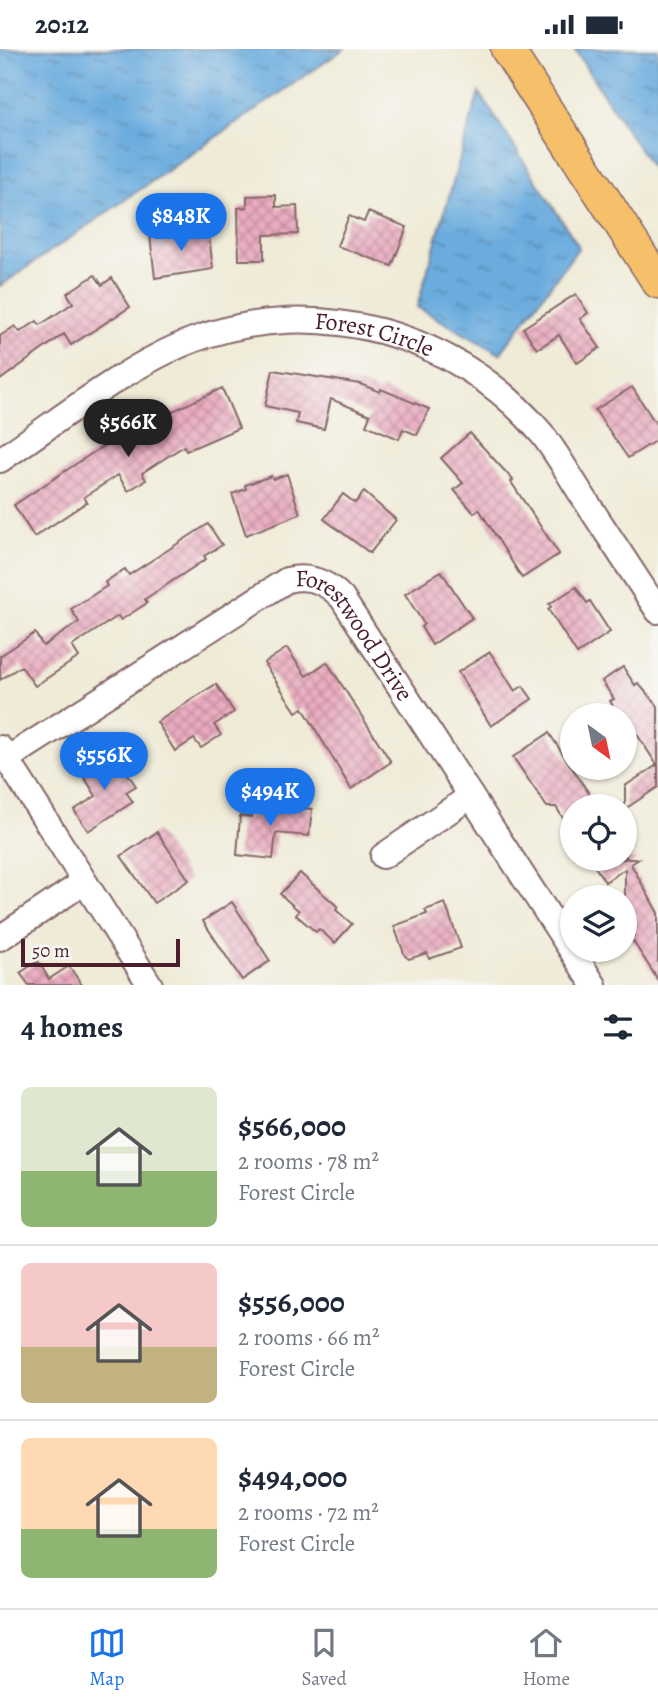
<!DOCTYPE html>
<meta charset="utf-8">
<style>
:root{--surface:#fff;--page:#f6f6f7;--text:#1f2937;--muted:#747a83;--line:#e0e1e3;--accent:#1a73e8}
body{margin:0;font-family:Alegreya,serif;background:var(--page);color:var(--text);height:100vh;display:flex;flex-direction:column;font-size:26px;white-space:nowrap}
*{box-sizing:border-box;margin:0}
p{font-size:23px;color:var(--muted)}
.icon{flex:none;width:38px;height:38px;fill:none;stroke:currentColor;stroke-width:2;stroke-linecap:round;stroke-linejoin:round}
.map{position:relative;height:936px;overflow:hidden}
.details{display:flex;flex-direction:column;background:var(--surface);flex:1}
.details>*{flex:none}
.needle{width:46px;rotate:147deg}
.buttons{position:absolute;left:560px;top:654px;display:grid;gap:14px}
.buttons a{display:grid;place-items:center;width:77px;height:77px;border-radius:50%;background:var(--surface);box-shadow:0 2px 5px #0004;font-size:35px}
.scale{position:absolute;left:21px;bottom:18px;width:159px;box-sizing:border-box;padding-left:7px;border:4px solid #4a1f2b;border-top:0;font-size:19px;line-height:24px;white-space:nowrap;color:#4a1f2b;-webkit-text-stroke:5px #f6f6f2;paint-order:stroke}
.price{position:absolute;translate:-50% -60px;padding:0 16px;border-radius:24px;background:var(--accent);color:#fff;font-size:23px;line-height:46px;filter:drop-shadow(0 2px 4px #0008)}
.price::after{content:'';position:absolute;left:50%;top:42px;width:21px;height:16px;margin-left:-10px;background:inherit;clip-path:polygon(0 0,100% 0,50% 100%)}
.price.active{background:#222;color:#fff}
ul{padding:0;list-style:none}
li{display:flex;align-items:center;gap:21px;height:175px;padding:0 21px}
li+li{border-top:2px solid var(--line)}
li span{display:grid;place-items:center;flex:none;width:196px;height:140px;border-radius:10px;color:#555}
li>.icon{margin-inline-start:auto}
span .icon{width:84px;height:84px;fill:#fffc;stroke-width:1}
li b{font-size:30px}
h2{display:flex;justify-content:space-between;align-items:center;height:84px;padding:0 21px;font-size:30px}
.status{display:flex;justify-content:space-between;align-items:center;height:49px;padding:0 35px;background:var(--surface);direction:ltr}
.status svg{height:19px;fill:currentColor}
.tab-bar{display:flex;justify-content:space-around;align-items:center;height:98px;border-top:2px solid var(--line);background:var(--surface);font-size:19px;color:var(--muted)}
.tab-bar a{display:grid;justify-items:center;gap:4px}
.tab-bar .active{color:var(--accent)}
.map>svg:first-child{display:block}
.water{fill:url(#water-ripples);stroke:#5a6684;stroke-width:2}
.building{fill:url(#building-cross-hatch)}
.lines{fill:none;stroke-linecap:round;stroke-linejoin:round}
.minor-casing{stroke:#846667;stroke-width:28}
.major-casing{stroke:#846667;stroke-width:35}
.minor{stroke:#fff;stroke-width:24}
.major{stroke:#f6c06b;stroke-width:32}
.labels{text-anchor:middle;dominant-baseline:central;stroke-width:5;stroke-linejoin:round;paint-order:stroke}
.street-label{font-size:24px;fill:#4a1f2b;stroke:#f6f6f2}
</style>
<div class="status"><b>20:12</b><svg viewBox="0 0 49 12"><path d="M0 12V9h3v3zM5 12V6h3v6zM10 12V3h3v9zM15 12V0h3v12zM26 1h20v11H26zM47 4h2v5h-2z"/></svg></div>
<div class="map">
<svg width="658" height="936" viewBox="0 0 658 936">
<defs>
<pattern id="water-ripples" width="26" height="14" patternUnits="userSpaceOnUse" patternTransform="scale(1.75)"><rect width="26" height="14" fill="#6aacde"/><path d="M2 4q2-2 4 0t4 0M15 11q2-2 4 0t4 0" fill="none" stroke="#598bb4"/></pattern>
<pattern id="building-cross-hatch" width="8" height="8" patternUnits="userSpaceOnUse" patternTransform="scale(1.75)"><rect width="8" height="8" fill="#eaacc0"/><path d="M0 0l8 8M0 8l8-8" fill="none" stroke="#c08b9c"/></pattern>
</defs>
<rect width="100%" height="100%" fill="#f6f6f2"/>
<filter id="ink" filterUnits="userSpaceOnUse"><feTurbulence type="fractalNoise" baseFrequency=".0143" numOctaves="2"/><feDisplacementMap in="SourceGraphic" scale="14" xChannelSelector="R" yChannelSelector="G"/><feConvolveMatrix kernelMatrix="1 2 1 2 8 2 1 2 1" color-interpolation-filters="sRGB"/></filter>
<filter id="wash" filterUnits="userSpaceOnUse"><feTurbulence type="fractalNoise" baseFrequency=".00686" numOctaves="4" result="noise"/><feDisplacementMap in="SourceGraphic" scale="28" xChannelSelector="R" yChannelSelector="G"/><feGaussianBlur stdDeviation="1.57" result="paint"/><feColorMatrix in="noise" values="0 0 0 0 0 0 0 0 0 0 0 0 0 0 0 0 0 1.4 0 .05"/><feComposite in="paint" operator="in"/></filter>
<g filter="url(#wash)">
<rect width="100%" height="100%" fill="#f0ebd7"/>
<!-- water -->
<g class="water">
<polygon points="0,0 344,0 0,237"/>
<polygon points="574,0 658,0 658,129"/>
<polygon points="479,43 579,198 500,305 417,258"/>
</g>
<g id="blocks">
<!-- building -->
<g class="building">
<polygon points="276,146 276,158 297,157 298,185 264,186 264,211 239,211 238,159 247,158 247,147"/>
<polygon points="368,163 407,178 392,217 337,197 349,167 364,173"/>
<polygon points="208,179 213,220 155,229 150,186"/>
<polygon points="95,226 102,236 112,229 130,258 71,296 64,285 0,331 0,287 15,277 20,283 37,272 40,276 73,254 67,244"/>
<polygon points="576,245 588,264 580,270 600,299 577,314 559,286 537,300 523,279"/>
<polygon points="273,321 360,335 380,343 381,340 429,360 417,386 403,380 399,390 366,376 370,366 331,350 324,380 296,374 298,364 265,357"/>
<polygon points="632,338 658,378 658,390 628,409 595,361"/>
<polygon points="222,339 239,379 186,402 184,397 142,424 146,431 128,442 118,426 84,448 87,453 34,488 14,456 115,389"/>
<polygon points="470,384 513,431 511,433 559,505 522,529 479,460 474,464 454,441 463,434 441,409"/>
<polygon points="287,425 300,465 246,486 232,445 246,440 245,436 271,427 273,430"/>
<polygon points="364,443 396,471 370,504 324,470 343,445 355,454"/>
<polygon points="208,475 222,496 204,507 206,510 145,550 147,554 121,571 118,567 72,597 79,608 35,637 21,617 0,631 0,607 35,584 43,597 79,573 71,560 107,537 105,533 125,520 129,526"/>
<polygon points="441,522 472,569 432,596 421,578 424,575 405,545"/>
<polygon points="576,538 587,554 590,552 610,583 577,605 548,560 551,558 549,555"/>
<polygon points="287,599 306,627 327,613 391,713 351,740 303,659 296,663 264,614"/>
<polygon points="490,603 515,642 523,637 532,650 491,677 458,623"/>
<polygon points="623,618 635,636 638,634 658,657 658,738 625,760 625,737 657,716 625,667 619,667 610,652 614,650 602,632"/>
<polygon points="216,635 234,663 214,676 221,686 201,699 194,690 175,702 157,673"/>
<polygon points="549,684 598,758 572,758 572,783 556,758 547,758 513,708"/>
<polygon points="100,704 113,724 123,718 136,737 126,743 133,753 88,782 74,761 96,747 78,718"/>
<polygon points="253,754 312,760 309,787 276,784 273,810 237,806 240,767 252,768"/>
<polygon points="157,783 189,831 154,854 121,807"/>
<polygon points="625,806 628,810 639,810 631,815 658,864 658,931 631,889 634,887 625,872 625,820 605,833 590,810 625,810"/>
<polygon points="300,824 338,858 336,861 352,875 335,894 319,880 316,883 296,866 299,862 280,845"/>
<polygon points="232,853 270,912 242,931 203,872"/>
<polygon points="445,854 461,899 429,910 427,904 409,910 405,907 394,877 427,865 425,861"/>
<polygon points="38,912 49,930 69,917 82,936 29,936 20,924"/>
</g>
</g>
</g>
<g filter="url(#ink)">
<use href="#blocks" fill-opacity="0" stroke="#846667" stroke-width="2"/>
<g class="lines">
<!-- minor casing -->
<g class="minor-casing">
<g id="minor">
<path id="s1" d="M 0,411 C 60,371 125,317 193,291 C 317,244 458,284 542,385 C 556,403 568,424 580,443 C 606,483 632,522 658,562"/>
<polyline points="0,699 150,936"/>
<path id="s2" d="M 7,710 L 287,531 C 309,526 326,532 342,549 L 594,936"/>
<polyline points="383,807 471,747"/>
<polyline points="0,889 84,833"/>
</g>
</g>
<!-- major casing -->
<g class="major-casing">
<polyline id="major" points="507,0 658,233"/>
</g>
<!-- minor -->
<use href="#minor" class="minor"/>
<!-- major -->
<use href="#major" class="major"/>
</g>
</g>
<g class="labels">
<!-- street labels -->
<g class="street-label">
<text stroke="none"><textPath href="#s1" startOffset="413">Forest Circle</textPath></text>
<text stroke="none"><textPath href="#s2" startOffset="427">Forestwood Drive</textPath></text>
</g>
</g>
</svg>
<div class="buttons">
<a><svg class="needle" viewBox="-14 -14 28 28"><path d="M0-13l5 13h-10z" fill="#e53935"/><path d="M0 13l5-13h-10z" fill="#747a83"/></svg></a>
<a><svg class="icon" aria-label="locate" viewBox="0 0 24 24"><circle cx="12" cy="12" r="6"/><path d="M12 2v4M12 18v4M2 12h4M18 12h4"/></svg></a>
<a><svg class="icon" aria-label="layers" viewBox="0 0 24 24"><path d="M12 4l9 5-9 5-9-5zM3 14l9 5 9-5"/></svg></a>
</div>
<div class="scale">50 m</div>
<b class="price" style="left:181px;top:204px">$848K</b>
<b class="price active" style="left:128px;top:410px">$566K</b>
<b class="price" style="left:104px;top:743px">$556K</b>
<b class="price" style="left:270px;top:779px">$494K</b>
</div>
<section class="details">
<h2>4 homes<svg class="icon" aria-label="filters" viewBox="0 0 24 24"><path d="M4 7h16M4 17h16"/><circle cx="9" cy="7" r="2"/><circle cx="15" cy="17" r="2"/></svg></h2>
<ul>
<li><span style="background:linear-gradient(#dfe7d0 60%,#8fb573 0)"><svg class="icon" aria-label="home" viewBox="0 0 24 24"><path d="M3 11l9-7 9 7M6 9v11h12V9"/></svg></span><div><b>$566,000</b><p>2 rooms · 78 m²</p><p>Forest Circle</p></div></li>
<li><span style="background:linear-gradient(#f6c9c9 60%,#c2b280 0)"><svg class="icon" aria-label="home" viewBox="0 0 24 24"><path d="M3 11l9-7 9 7M6 9v11h12V9"/></svg></span><div><b>$556,000</b><p>2 rooms · 66 m²</p><p>Forest Circle</p></div></li>
<li><span style="background:linear-gradient(#ffd9b3 65%,#8fb573 0)"><svg class="icon" aria-label="home" viewBox="0 0 24 24"><path d="M3 11l9-7 9 7M6 9v11h12V9"/></svg></span><div><b>$494,000</b><p>2 rooms · 72 m²</p><p>Forest Circle</p></div></li>
</ul>
</section>
<nav class="tab-bar">
<a class="active"><svg class="icon" aria-label="map" viewBox="0 0 24 24"><path d="M3 6l6-2 6 2 6-2v14l-6 2-6-2-6 2zM9 4v14M15 6v14"/></svg>Map</a>
<a><svg class="icon" aria-label="saved" viewBox="0 0 24 24"><path d="M7 4h10v16l-5-4-5 4z"/></svg>Saved</a>
<a><svg class="icon" aria-label="home" viewBox="0 0 24 24"><path d="M3 11l9-7 9 7M6 9v11h12V9"/></svg>Home</a>
</nav>
